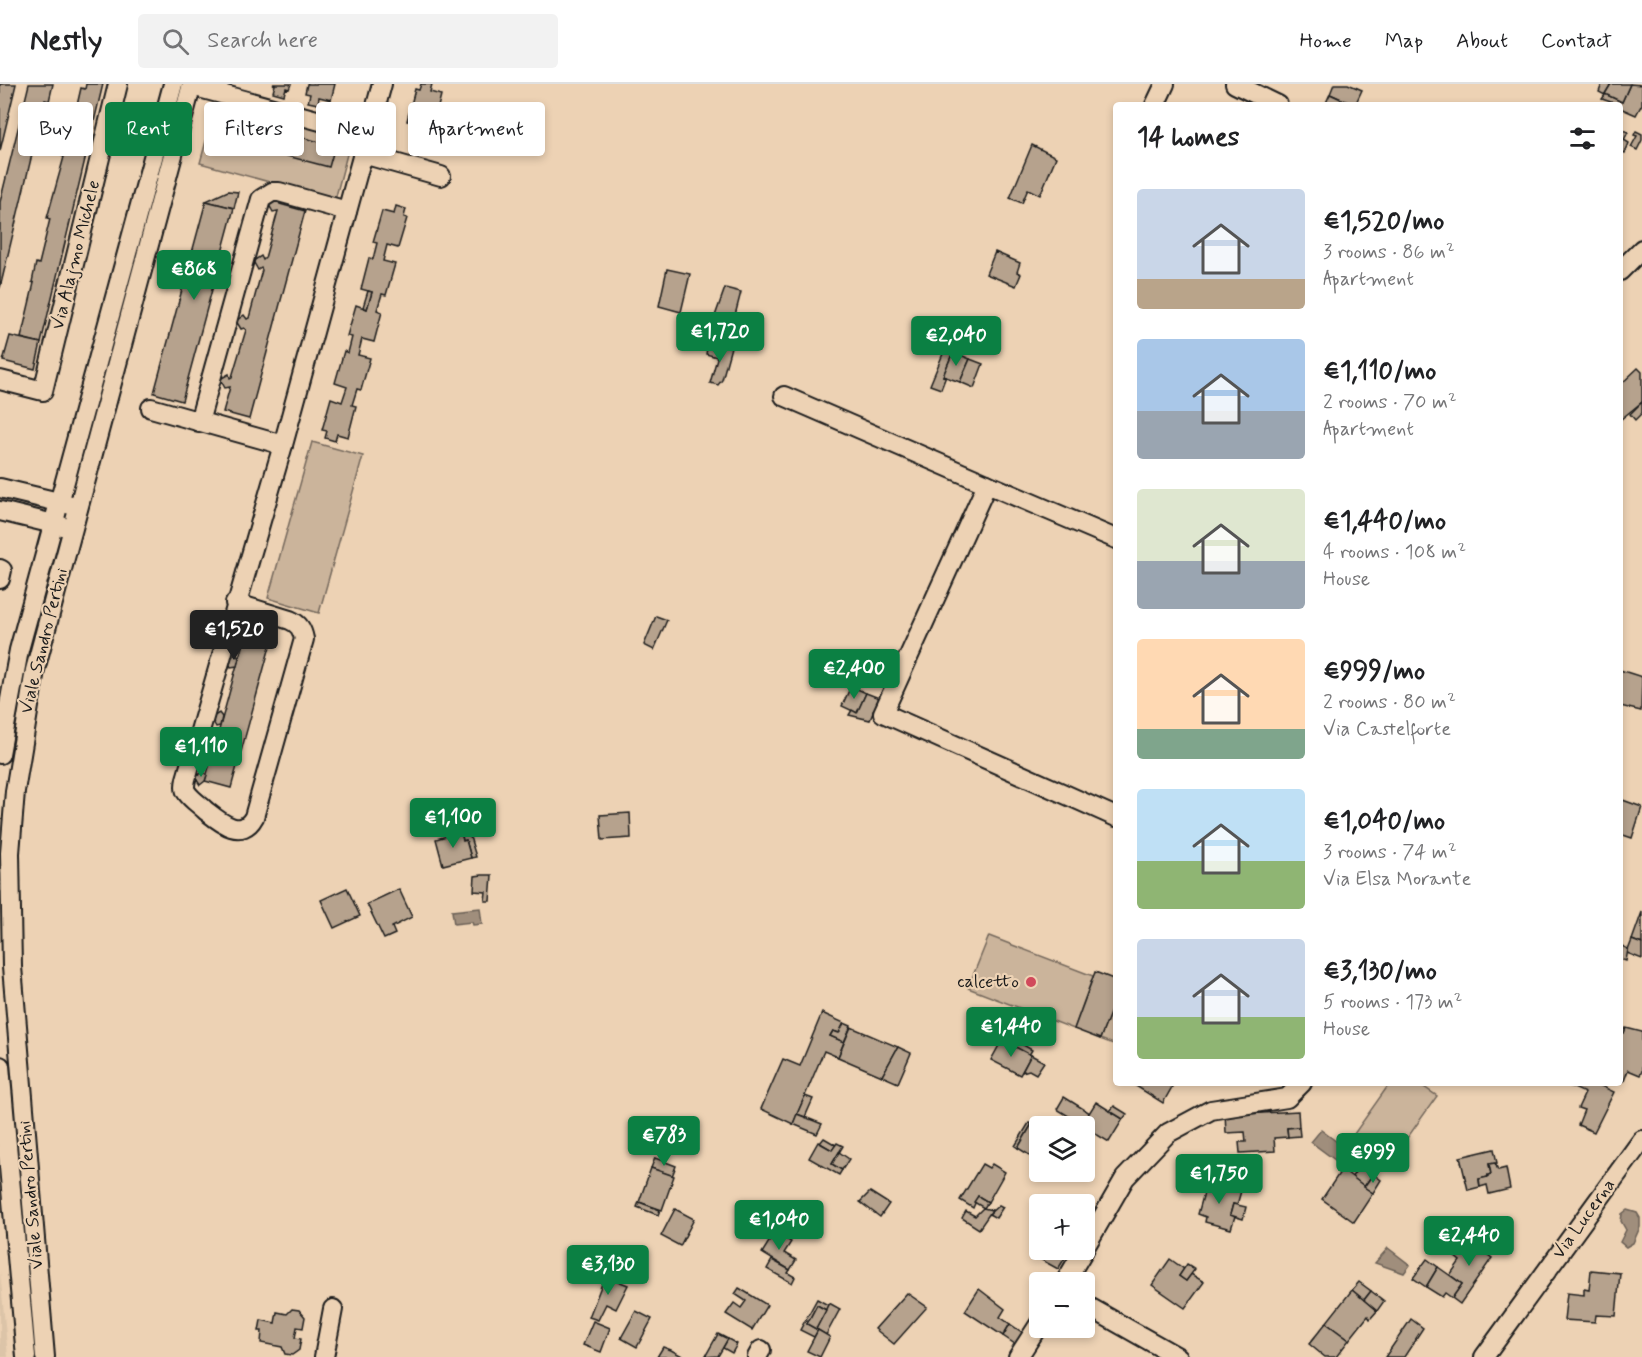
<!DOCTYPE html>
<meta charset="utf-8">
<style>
:root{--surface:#fff;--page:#f2f2f2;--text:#202124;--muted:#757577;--line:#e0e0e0;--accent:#0b8043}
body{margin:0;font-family:Mynerve,sans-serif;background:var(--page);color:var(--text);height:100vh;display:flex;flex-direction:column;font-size:22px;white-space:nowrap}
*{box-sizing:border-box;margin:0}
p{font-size:20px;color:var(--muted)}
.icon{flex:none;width:33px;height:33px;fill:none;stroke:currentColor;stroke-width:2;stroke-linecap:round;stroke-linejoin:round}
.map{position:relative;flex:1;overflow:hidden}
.details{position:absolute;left:1113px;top:18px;width:510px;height:984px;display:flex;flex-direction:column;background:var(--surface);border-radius:6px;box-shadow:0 3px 9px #0003}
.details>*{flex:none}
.guide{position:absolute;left:18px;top:18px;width:570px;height:54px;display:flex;gap:12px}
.controls{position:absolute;left:1029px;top:1032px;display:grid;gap:12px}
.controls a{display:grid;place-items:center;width:66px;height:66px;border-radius:6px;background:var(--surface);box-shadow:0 3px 9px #0003;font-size:30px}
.price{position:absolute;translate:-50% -51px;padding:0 14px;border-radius:6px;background:var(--accent);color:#fff;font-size:20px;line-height:39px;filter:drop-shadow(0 2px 3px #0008)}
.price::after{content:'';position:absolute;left:50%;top:36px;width:18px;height:14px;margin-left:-9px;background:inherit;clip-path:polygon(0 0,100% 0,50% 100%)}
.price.current{background:#222;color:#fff}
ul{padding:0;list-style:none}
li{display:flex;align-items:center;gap:18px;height:150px;padding:0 24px}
li span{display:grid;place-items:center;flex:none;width:168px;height:120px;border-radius:6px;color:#555}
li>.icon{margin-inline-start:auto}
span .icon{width:72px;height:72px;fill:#fffc;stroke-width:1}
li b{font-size:26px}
h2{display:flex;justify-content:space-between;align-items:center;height:72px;padding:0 24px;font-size:26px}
.tag{padding:0 21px;border-radius:6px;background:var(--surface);box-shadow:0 3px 9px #0003;font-size:21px;line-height:54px}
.tag.current{background:var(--accent);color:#fff}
header{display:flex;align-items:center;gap:36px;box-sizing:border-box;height:84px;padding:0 30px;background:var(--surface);border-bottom:2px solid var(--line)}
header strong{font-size:28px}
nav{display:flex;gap:33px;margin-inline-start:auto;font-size:21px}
.search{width:420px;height:54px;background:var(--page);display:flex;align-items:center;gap:15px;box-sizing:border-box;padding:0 21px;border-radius:6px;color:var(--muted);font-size:22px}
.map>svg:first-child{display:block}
.built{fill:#dcc4a8}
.green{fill:#cbb49b;stroke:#74685c;stroke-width:1.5}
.water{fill:#a08e7c;stroke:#6b6056;stroke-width:1.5}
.building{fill:#b6a28d;stroke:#1c1c1c;stroke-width:1.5}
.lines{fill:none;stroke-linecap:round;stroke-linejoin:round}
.minor-casing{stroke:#1c1c1c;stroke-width:22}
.minor{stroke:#edd2b4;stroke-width:18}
.poi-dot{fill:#d1495b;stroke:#edd2b4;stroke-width:2}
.labels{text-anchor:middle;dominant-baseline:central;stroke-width:4.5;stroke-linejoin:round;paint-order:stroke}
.street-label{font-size:18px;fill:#1c1c1c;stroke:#edd2b4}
.poi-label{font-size:18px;fill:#1c1c1c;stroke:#edd2b4;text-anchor:end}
</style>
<header>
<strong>Nestly</strong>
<div class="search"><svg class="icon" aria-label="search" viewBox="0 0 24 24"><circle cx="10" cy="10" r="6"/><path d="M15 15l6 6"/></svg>Search here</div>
<nav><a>Home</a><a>Map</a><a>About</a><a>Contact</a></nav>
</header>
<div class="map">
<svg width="1642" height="1273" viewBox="0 0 1642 1273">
<rect width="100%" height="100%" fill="#edd2b4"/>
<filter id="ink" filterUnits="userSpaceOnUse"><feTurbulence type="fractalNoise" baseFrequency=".0167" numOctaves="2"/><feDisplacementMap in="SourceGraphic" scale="12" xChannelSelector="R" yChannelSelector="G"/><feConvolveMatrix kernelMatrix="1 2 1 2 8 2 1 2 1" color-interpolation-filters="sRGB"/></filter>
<g filter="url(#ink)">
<!-- built -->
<polygon class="built" points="0,1188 8,1273 0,1273"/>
<!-- green -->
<g class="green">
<polygon points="217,17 351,55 335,116 200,79"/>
<polygon points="312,358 363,372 319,529 268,514"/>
<polygon points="989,852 1093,892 1074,945 968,904"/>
<polygon points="1116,914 1116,961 1100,955"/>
<polygon points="1390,999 1418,999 1437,1012 1386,1084 1349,1057"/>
</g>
<!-- water -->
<g class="water">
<polygon points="480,824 482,840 473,841 472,838 454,840 452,827"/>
<polygon points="1321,1046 1345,1064 1335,1076 1311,1058"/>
<polygon points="1627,1126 1637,1129 1640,1134 1640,1143 1633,1159 1626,1163 1620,1158 1626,1146 1621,1137 1622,1130"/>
<polygon points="1388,1164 1410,1181 1404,1189 1375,1179"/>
</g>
<!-- building -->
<g class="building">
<polygon points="0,0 16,0 0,67"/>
<polygon points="29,0 53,0 49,17 45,16 0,204 0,118"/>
<polygon points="86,0 103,0 41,259 21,254 34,199 32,198 36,179 39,180 50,135 47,134 64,73 62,72 66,55 69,56 81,4 85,5"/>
<polygon points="273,0 291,0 289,5 286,4 284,11 273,8 275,1"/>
<polygon points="307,0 335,0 331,16 319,13 318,20 308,18 310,10 305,9"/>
<polygon points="421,0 432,0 430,8 441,11 433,43 428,42 426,50 417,47 419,40 407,37 415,5 419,6"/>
<polygon points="1334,0 1348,0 1362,6 1355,21 1330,10"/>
<polygon points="1602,0 1611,0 1605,10 1622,18 1630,0 1642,1 1642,20 1636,31 1620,24 1620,21 1602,15 1605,11 1599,8"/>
<polygon points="1611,0 1630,0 1622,18 1605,10"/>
<polygon points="1330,10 1341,15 1339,21 1325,21"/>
<polygon points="1620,45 1628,48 1624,56 1629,59 1625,69 1620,67"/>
<polygon points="1636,47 1642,50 1642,56 1637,66 1631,63 1637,52 1634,51"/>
<polygon points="293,51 335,62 329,83 287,72"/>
<polygon points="1032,61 1056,73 1040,111 1028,105 1022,119 1010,114"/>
<polygon points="228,107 238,108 234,124 206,117"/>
<polygon points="277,114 280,120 305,127 249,335 223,328 230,303 225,304 220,295 229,290 230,294 232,293 246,246 244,244 241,245 236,237 244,231 247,235 249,234 262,186 261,184 258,186 253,177 261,172 263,176 265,174 278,127 273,128 268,119"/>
<polygon points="206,117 234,124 182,317 154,309"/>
<polygon points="396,122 406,125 404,133 407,134 398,164 387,161 383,177 395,180 386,211 382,210 377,226 382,228 374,258 362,255 358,271 370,274 361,306 357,305 352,321 356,322 348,353 337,350 335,357 325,354 327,347 322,346 324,339 331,314 342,318 347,303 335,299 344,267 348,269 352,253 347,252 356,221 367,225 372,208 361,205 369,174 373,175 377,159 373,158 382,127 394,130"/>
<polygon points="995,168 1020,179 1017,188 1021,190 1016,202 986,190"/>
<polygon points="667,185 690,190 681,228 659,222"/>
<polygon points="725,204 741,208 733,239 714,235"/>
<polygon points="368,207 372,208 367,225 363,223"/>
<polygon points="704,232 714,235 707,266 701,264 702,259 697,258"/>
<polygon points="714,235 733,239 728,262 708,259"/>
<polygon points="10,252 41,259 35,285 3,277"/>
<polygon points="708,259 713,260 712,265 719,267 717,273 706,270"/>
<polygon points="713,260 731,263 722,296 718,301 710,299 719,267 712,265"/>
<polygon points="945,265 953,268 943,292 946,292 941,305 930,301"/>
<polygon points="953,268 970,275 960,298 943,292"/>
<polygon points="970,275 983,280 974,304 960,298"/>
<polygon points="1638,284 1642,288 1642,318 1620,336 1620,301"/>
<polygon points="1642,318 1642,329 1635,336 1630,330"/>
<polygon points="656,532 667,536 654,566 644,561"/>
<polygon points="246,548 272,555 231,704 205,697"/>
<polygon points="236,570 239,574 237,582 231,583 227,575"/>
<polygon points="1620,586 1642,593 1641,627 1620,622"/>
<polygon points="851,602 866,609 857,629 842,622"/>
<polygon points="866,609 879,614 870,636 849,631 852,626 857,629"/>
<polygon points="219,629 222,633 220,642 216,643 211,634"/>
<polygon points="203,688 207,691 205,697 200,701 195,693"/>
<polygon points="1620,715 1642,723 1632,754 1620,750"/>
<polygon points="630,729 631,754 602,756 600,731"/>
<polygon points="468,746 476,773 471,774 466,756 463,757 461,748"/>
<polygon points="461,748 463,757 466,756 471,774 443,781 436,755"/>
<polygon points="482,791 492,791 490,817 485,817 486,808 474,807 475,792"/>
<polygon points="347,804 360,832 334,844 321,816"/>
<polygon points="399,805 412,833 392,843 395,850 384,855 367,820"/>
<polygon points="1642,828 1642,860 1632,856"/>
<polygon points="1632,856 1642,860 1642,875 1627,869"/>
<polygon points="1620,861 1628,865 1626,877 1620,875"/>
<polygon points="1095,888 1116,896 1116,914 1100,955 1074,945"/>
<polygon points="822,929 844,939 839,949 833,947 830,952 844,958 838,973 824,967 793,1040 761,1025 783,975 800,982"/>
<polygon points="844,939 851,942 844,958 830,952 833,947 839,949"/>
<polygon points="851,943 898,963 882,992 838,973"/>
<polygon points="1626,944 1642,948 1642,987 1640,991 1628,986 1624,997 1620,996 1620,948 1624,949"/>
<polygon points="1008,952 1032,966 1029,971 1005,957"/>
<polygon points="1002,956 1031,971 1020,991 991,976"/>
<polygon points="898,963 911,969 898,999 882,992"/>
<polygon points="1031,971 1044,978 1036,990 1029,986 1022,988"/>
<polygon points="1131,999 1165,999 1172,1003 1163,1019"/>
<polygon points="1595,999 1614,1008 1594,1048 1578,1041 1584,1026 1578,1024 1585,1009 1565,1000"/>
<polygon points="805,1012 813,1015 805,1033 797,1030"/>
<polygon points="1064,1013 1090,1029 1083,1041 1057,1025"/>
<polygon points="1096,1018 1123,1035 1109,1058 1091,1047 1089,1050 1084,1047 1084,1042 1081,1042"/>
<polygon points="1114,1022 1127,1030 1123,1035 1110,1027"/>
<polygon points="1247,1026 1247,1030 1298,1027 1299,1043 1287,1044 1288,1053 1274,1054 1275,1067 1240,1069 1239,1058 1246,1058 1245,1048 1226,1049 1225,1028"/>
<polygon points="797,1030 822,1040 817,1050 793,1040"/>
<polygon points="1029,1039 1032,1040 1018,1064 1015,1062"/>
<polygon points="1032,1040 1040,1044 1040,1066 1034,1074 1018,1064"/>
<polygon points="1299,1043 1300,1052 1288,1053 1287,1044"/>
<polygon points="824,1054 836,1061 832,1066 820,1059"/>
<polygon points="818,1058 832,1066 837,1059 843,1062 832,1080 842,1086 839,1091 809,1074"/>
<polygon points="1494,1065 1497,1079 1489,1080 1491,1090 1488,1091 1488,1093 1479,1095 1480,1103 1468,1106 1460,1073"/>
<polygon points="839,1068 849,1075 842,1086 832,1080"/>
<polygon points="655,1074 676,1082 672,1092 651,1084"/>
<polygon points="1495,1079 1498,1086 1506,1084 1510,1105 1489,1110 1487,1101 1480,1103 1479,1095 1488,1093 1488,1091 1491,1090 1489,1080"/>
<polygon points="982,1080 989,1084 992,1080 1005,1088 988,1118 978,1112 973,1124 960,1116"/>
<polygon points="1360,1081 1373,1090 1364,1103 1351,1094"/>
<polygon points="651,1084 674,1092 662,1126 639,1118"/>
<polygon points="1342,1085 1373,1109 1354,1138 1322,1115"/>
<polygon points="1373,1090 1381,1096 1373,1109 1364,1103"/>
<polygon points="1207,1098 1241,1107 1237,1121 1233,1120 1230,1131 1235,1132 1231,1145 1205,1138 1206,1133 1198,1130"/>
<polygon points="870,1108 889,1120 880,1133 860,1118"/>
<polygon points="978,1112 988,1118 984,1124 974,1118"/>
<polygon points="639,1118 660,1126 658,1131 637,1123"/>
<polygon points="1233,1120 1246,1123 1243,1135 1230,1131"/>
<polygon points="999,1121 1003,1123 996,1134 989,1130"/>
<polygon points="983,1124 992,1126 979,1145 962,1134 966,1127 975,1132"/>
<polygon points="675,1125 694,1135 680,1162 661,1152"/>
<polygon points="775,1148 791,1158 784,1169 796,1176 790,1186 762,1169"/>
<polygon points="1468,1152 1486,1165 1484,1168 1492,1174 1460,1220 1452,1214 1462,1200 1450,1191 1460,1177 1454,1172"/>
<polygon points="1043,1166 1070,1166 1058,1185 1038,1174"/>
<polygon points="1170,1175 1184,1185 1179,1192 1186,1197 1191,1190 1204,1198 1185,1224 1152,1201"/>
<polygon points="1427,1175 1438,1183 1426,1203 1413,1194"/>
<polygon points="772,1176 790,1186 788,1189 795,1193 792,1199 767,1185"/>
<polygon points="1187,1180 1195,1185 1186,1197 1179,1192"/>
<polygon points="1438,1183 1462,1200 1452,1214 1445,1209 1442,1213 1426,1203"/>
<polygon points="1591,1186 1620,1189 1616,1232 1596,1231 1595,1238 1564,1236 1567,1209 1584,1211 1584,1205 1589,1206"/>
<polygon points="605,1192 628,1201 616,1225 606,1220 598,1236 589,1233"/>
<polygon points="1359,1198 1371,1207 1364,1216 1352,1206"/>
<polygon points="739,1204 767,1221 752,1246 726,1230 734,1219 741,1224 746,1217 735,1210"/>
<polygon points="979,1205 1005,1225 1000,1233 1010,1240 1003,1252 965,1227"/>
<polygon points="1352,1206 1377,1227 1370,1235 1368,1232 1349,1256 1326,1239"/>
<polygon points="1371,1207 1384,1217 1377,1227 1364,1216"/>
<polygon points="907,1209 927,1223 894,1260 875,1245"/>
<polygon points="817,1215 828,1221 826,1226 817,1221 807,1240 818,1246 814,1253 800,1246"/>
<polygon points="829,1219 840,1225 826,1251 816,1245"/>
<polygon points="817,1221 826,1226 816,1245 807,1240"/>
<polygon points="292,1225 299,1226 305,1233 303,1244 297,1243 295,1254 301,1255 299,1266 292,1271 285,1270 282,1263 261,1259 262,1247 259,1247 261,1236 275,1239 277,1228 287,1230"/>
<polygon points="636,1227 652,1235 637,1263 621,1254"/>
<polygon points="1411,1235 1423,1244 1404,1273 1385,1273"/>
<polygon points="593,1237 610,1244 601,1268 583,1261"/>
<polygon points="1326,1239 1349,1256 1336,1273 1325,1273 1309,1260"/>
<polygon points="1010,1240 1026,1251 1022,1258 1015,1260 1003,1252"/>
<polygon points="818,1246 830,1253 820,1273 807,1267"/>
<polygon points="718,1250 728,1255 718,1272 705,1273"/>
<polygon points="728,1255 737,1260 732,1269 723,1264"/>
<polygon points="663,1263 671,1266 684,1273 657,1273"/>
</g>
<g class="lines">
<!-- minor casing -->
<g class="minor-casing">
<g id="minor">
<polyline points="1235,0 1278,21"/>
<polyline points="192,2 368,50"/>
<polyline points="1155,21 1165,0"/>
<polyline points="363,70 441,92"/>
<polyline points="1620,187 1642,165"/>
<polyline points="0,296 43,307 118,0"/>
<polyline points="784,312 987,400"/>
<polyline points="151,324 283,361"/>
<polyline points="199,338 261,115 272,108 279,108 347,127"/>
<polyline points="0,404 71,421"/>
<polyline points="0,427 62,442"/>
<polyline points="1116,455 987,400 883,629 1116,733"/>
<polyline points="0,485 2,486 0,495"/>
<path d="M 235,519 L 290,536 C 299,540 302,545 304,555 L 254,733 C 241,757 219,737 205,726 C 200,721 192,716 187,709 C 184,705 185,700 186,695 L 283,361 L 382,0"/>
<polyline points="0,670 19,566 173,0"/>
<polyline points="0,982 26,1273"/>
<polyline points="1084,1165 1125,1094 1168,1049 1211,1026 1287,1014 1302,999"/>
<polyline points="1065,1198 1084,1166"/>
<polyline points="1084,1220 1178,1273"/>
<polyline points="45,1273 12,883 10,769 15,707 35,586 192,0"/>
<polyline points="324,1273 333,1225"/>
<polyline points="757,1273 761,1266"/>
<polyline points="1018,1273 1040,1239"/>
<polyline points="1484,1273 1642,1056"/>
</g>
</g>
<!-- minor -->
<use href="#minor" class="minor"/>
</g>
</g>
<!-- markers -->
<circle class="poi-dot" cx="1031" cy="898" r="6"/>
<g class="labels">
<!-- street labels -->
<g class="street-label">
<text transform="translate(76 171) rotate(-76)">Via Alajmo Michele</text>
<text transform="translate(44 557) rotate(-76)">Viale Sandro Pertini</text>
<text transform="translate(31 1111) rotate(-95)">Viale Sandro Pertini</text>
<text transform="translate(1584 1135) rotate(-54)">Via Lucerna</text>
</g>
<!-- poi labels -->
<g class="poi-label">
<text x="1019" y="898">calcetto</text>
</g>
</g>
</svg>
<div class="controls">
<a><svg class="icon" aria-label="layers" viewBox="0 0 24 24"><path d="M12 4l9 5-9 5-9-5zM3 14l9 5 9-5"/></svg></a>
<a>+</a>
<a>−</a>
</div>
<b class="price" style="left:194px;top:217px">€868</b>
<b class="price" style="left:720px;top:279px">€1,720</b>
<b class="price" style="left:956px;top:283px">€2,040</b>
<b class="price current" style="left:234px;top:577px">€1,520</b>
<b class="price" style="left:854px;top:616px">€2,400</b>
<b class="price" style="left:201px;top:694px">€1,110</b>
<b class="price" style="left:453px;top:765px">€1,100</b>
<b class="price" style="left:1011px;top:974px">€1,440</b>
<b class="price" style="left:664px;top:1083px">€783</b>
<b class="price" style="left:1373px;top:1100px">€999</b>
<b class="price" style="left:1219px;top:1121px">€1,750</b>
<b class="price" style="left:779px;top:1167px">€1,040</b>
<b class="price" style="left:1469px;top:1183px">€2,440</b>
<b class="price" style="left:608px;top:1212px">€3,130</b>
<div class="guide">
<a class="tag">Buy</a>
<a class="tag current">Rent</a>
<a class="tag">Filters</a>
<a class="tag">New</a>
<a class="tag">Apartment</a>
</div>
<section class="details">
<h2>14 homes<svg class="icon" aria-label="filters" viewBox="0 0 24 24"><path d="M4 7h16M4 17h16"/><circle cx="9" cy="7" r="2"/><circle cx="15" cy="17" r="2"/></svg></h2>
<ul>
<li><span style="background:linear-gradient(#c9d6e8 75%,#b9a48a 0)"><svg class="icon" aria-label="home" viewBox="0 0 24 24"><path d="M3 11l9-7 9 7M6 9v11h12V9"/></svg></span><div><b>€1,520/mo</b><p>3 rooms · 86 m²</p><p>Apartment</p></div></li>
<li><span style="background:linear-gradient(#a9c7e8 60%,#9aa5b1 0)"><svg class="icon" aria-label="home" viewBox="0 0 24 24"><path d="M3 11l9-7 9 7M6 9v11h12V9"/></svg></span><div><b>€1,110/mo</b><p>2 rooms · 70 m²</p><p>Apartment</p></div></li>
<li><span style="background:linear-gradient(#dfe7d0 60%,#9aa5b1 0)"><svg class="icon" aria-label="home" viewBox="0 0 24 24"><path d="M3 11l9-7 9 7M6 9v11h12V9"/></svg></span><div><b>€1,440/mo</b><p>4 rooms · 108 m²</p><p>House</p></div></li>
<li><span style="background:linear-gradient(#ffd9b3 75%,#7fa58c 0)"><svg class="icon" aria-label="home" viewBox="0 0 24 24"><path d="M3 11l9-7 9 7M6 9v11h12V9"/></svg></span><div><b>€999/mo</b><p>2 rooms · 80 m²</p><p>Via Castelforte</p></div></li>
<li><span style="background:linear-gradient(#bfe0f5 60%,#8fb573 0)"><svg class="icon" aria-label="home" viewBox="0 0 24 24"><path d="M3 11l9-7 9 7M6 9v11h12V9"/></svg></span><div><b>€1,040/mo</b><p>3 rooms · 74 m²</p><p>Via Elsa Morante</p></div></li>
<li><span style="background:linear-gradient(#c9d6e8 65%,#8fb573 0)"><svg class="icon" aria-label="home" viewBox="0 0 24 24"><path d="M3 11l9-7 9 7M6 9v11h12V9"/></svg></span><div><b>€3,130/mo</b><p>5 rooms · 173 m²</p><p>House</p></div></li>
</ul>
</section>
</div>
